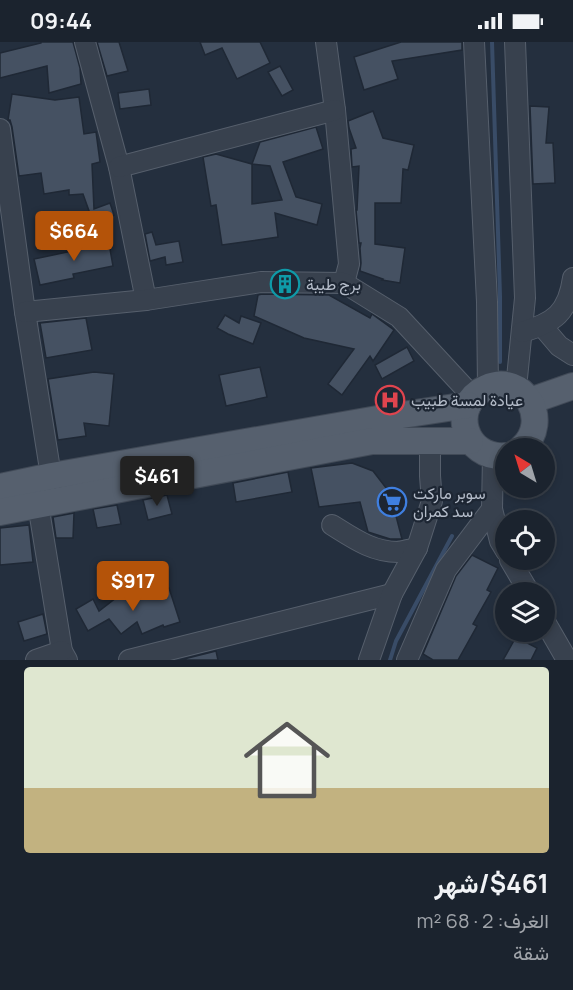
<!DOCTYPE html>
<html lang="ar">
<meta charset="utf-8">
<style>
:root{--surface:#1b232e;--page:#242b36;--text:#f1f3f6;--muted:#a0a4aa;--line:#39404a;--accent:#b45309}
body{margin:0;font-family:Manrope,Vazirmatn,sans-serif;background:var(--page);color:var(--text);direction:rtl;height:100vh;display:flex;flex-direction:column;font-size:22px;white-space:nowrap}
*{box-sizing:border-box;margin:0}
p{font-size:20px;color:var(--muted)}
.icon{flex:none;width:33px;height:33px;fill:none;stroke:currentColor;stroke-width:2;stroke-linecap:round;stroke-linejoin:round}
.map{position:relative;height:618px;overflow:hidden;direction:ltr}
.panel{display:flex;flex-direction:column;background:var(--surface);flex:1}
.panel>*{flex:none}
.needle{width:39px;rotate:322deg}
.controls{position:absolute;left:495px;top:396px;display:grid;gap:12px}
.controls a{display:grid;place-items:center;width:60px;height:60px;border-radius:50%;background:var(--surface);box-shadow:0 3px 9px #0003,0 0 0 2px var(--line);font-size:30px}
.price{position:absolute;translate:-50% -51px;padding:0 14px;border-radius:6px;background:var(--accent);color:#fff;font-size:20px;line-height:39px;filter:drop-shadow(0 2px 3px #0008)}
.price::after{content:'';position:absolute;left:50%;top:36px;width:18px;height:14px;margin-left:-9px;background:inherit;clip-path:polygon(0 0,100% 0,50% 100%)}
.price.current{background:#222;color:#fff}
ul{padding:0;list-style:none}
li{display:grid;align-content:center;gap:12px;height:318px;padding:0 24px}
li+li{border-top:2px solid var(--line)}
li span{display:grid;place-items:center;height:186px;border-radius:6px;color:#555}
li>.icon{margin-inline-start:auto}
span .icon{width:108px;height:108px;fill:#fffc;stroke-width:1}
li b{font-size:26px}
.status{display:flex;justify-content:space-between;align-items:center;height:42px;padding:0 30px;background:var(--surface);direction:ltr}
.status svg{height:16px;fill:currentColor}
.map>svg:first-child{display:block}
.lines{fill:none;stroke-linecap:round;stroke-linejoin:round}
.stream{stroke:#394c67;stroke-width:4}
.building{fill:#455162;stroke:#1f2835;stroke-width:1.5;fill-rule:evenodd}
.minor-casing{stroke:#565f6c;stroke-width:22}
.major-casing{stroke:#414a57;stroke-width:28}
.minor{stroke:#38414e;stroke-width:20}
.major{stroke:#56606e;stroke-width:26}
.labels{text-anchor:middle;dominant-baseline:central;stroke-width:4.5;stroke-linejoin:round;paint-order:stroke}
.poi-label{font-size:16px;fill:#b4bcc9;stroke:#1d2633;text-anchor:start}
</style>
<div class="status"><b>09:44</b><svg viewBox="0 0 49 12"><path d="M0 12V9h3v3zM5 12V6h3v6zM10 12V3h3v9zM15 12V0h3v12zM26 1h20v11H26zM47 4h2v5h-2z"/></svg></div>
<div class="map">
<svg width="573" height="618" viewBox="0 0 573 618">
<rect width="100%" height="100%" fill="#242f3e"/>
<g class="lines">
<!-- stream -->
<g class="stream">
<polyline points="492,0 500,254 500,320"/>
<polyline points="390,618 396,599 452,494"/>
</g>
</g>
<!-- building -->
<g class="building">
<polygon points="41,0 73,0 80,26 81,42 49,51 47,24 0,36 0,11 41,1"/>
<polygon points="97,0 119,0 128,29 107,34"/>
<polygon points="200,0 260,0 270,21 237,37 222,6 205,13"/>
<polygon points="401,0 462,0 462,8 392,19 398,37 364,48 354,15"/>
<polygon points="280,24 293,48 282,54 268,30"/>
<polygon points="149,47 151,63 120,67 118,51"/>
<polygon points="12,52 55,58 79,55 84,92 96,90 100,120 92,122 94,167 110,161 114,173 93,180 83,152 69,153 69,148 44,152 41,131 19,134 12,85 10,78 8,78"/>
<polygon points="530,64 549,65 546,101 553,101 555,141 533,142"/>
<polygon points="373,69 383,96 414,103 408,128 403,127 401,161 375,161 375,202 405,206 400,241 382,238 383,237 360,229 361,221 360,206 361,201 359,201 356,168 357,168 359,124 352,125 351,107 356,106 349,86 348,79"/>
<path d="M 316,85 L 323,107 L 283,120 L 296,155 L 322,162 L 317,183 L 275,171 L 278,195 L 222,203 L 216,163 L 211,164 L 203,115 L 216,112 L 252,122 L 260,100 ZM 252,122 L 270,124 L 282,158 L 252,162 Z"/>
<polygon points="152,190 156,203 179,199 183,220 166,223 165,215 150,219 145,192"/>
<polygon points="108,196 113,224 73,232 74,236 40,243 34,217 77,208 76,203"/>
<polygon points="262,252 329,253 370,276 372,272 394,288 373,319 370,314 342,353 328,342 354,307 304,296 254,274 258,253"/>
<polygon points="225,273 239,281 241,274 261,281 253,302 228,292 217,286"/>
<polygon points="86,276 92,308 46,316 40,281"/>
<polygon points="407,305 414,319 382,337 375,323"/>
<polygon points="260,325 267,355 226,364 219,333"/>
<polygon points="94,330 114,332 109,384 84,381 86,394 58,398 48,337"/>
<polygon points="352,421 373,429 390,451 402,497 390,497 368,490 360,460 319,465 311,426"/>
<polygon points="288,430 292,450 236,460 233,441"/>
<polygon points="167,453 172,472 148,478 143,458"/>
<polygon points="117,463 121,482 97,486 93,467"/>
<polygon points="74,471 73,496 56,496 53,475"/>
<polygon points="29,483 33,520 0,523 0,486"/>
<polygon points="472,513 498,526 487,548 491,550 473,582 477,584 458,618 433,618 423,612 456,534"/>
<polygon points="139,546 142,555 169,546 180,580 164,585 163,583 142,592 137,580 121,592 109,577 88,589 76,567 93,557 99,569 116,556"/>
<polygon points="43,572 47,592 24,599 18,580"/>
<polygon points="516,595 537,606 531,618 503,618"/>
<polygon points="216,609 218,618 180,618"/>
</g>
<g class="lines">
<!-- minor casing -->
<g class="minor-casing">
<g id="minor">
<polyline points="85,0 119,125 146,258"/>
<polyline points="326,0 335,68 349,222 344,241"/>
<polyline points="474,0 487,260 488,345"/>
<polyline points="515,0 525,256 516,346"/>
<polyline points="0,87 25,270 55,459"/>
<polyline points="119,125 335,68"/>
<polyline points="25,270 146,258 261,240 344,241 399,275 473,355"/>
<polyline points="542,284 559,304 573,313"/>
<path d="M 522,290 C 554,281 568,271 573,236"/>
<polyline points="493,414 492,467 500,499 506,509"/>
<polyline points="38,462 62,609 67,618"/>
<path d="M 332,483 C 353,496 372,510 398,510 C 404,509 411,507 417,506"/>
<polyline points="510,518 529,550"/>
<polyline points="544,578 567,618"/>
<polyline points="36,618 62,609"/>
<polyline points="129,618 392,552"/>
<polyline points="369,618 392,552 417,506 432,459 430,434 430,399"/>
<polyline points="407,618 446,528 492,467"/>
</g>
</g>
<!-- major casing -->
<g class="major-casing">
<g id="major">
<polyline points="530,359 573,344"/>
<path d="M 506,414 C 464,418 448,363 486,346 C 524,329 552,379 522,406"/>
<polyline points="0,445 52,434 389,375 468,363"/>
<polyline points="0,470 372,399 470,399"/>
</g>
</g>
<!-- minor -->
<use href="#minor" class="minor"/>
<!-- major -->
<use href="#major" class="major"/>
</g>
<!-- icons -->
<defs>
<g id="building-ring" transform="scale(1.5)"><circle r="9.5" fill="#1d2633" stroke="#0f9aa8" stroke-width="1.5"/><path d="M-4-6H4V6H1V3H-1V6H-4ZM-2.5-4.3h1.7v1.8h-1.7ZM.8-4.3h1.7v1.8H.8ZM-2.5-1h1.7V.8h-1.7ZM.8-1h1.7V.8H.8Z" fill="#0f9aa8"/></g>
<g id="hospital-ring" transform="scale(1.5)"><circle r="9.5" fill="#1d2633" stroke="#e0444e" stroke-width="1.5"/><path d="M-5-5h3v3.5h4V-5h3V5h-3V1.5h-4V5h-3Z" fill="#e0444e"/></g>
<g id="supermarket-ring" transform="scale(1.5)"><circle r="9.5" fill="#1d2633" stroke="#3f7fe0" stroke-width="1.5"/><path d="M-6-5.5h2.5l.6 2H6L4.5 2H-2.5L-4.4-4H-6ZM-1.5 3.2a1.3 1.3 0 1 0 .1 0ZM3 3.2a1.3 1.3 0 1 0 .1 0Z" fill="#3f7fe0"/></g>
</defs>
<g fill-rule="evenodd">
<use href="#building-ring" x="285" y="242"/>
<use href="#hospital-ring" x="390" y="358"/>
<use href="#supermarket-ring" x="392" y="460"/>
</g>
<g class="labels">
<!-- poi labels -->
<g class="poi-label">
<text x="306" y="242">برج طيبة</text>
<text x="411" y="358">عيادة لمسة طبيب</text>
<text x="413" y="451">سوبر ماركت<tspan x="413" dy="18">سد كمران</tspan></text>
</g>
</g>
</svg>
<div class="controls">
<a><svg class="needle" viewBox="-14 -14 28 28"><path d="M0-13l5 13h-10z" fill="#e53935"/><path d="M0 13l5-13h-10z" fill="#a0a4aa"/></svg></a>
<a><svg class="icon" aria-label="locate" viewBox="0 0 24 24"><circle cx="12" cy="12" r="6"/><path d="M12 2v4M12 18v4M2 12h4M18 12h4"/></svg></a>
<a><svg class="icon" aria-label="layers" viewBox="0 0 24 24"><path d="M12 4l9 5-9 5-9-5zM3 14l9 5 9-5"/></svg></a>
</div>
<b class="price" style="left:74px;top:220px">$664</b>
<b class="price current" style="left:157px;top:465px">$461</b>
<b class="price" style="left:133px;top:570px">$917</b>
</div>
<section class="panel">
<ul>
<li><span style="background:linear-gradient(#dfe7d0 65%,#c2b280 0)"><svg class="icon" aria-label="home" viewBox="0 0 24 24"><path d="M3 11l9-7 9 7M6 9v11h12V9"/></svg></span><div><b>$461/شهر</b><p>الغرف: 2 · 68 m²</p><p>شقة</p></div></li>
</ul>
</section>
